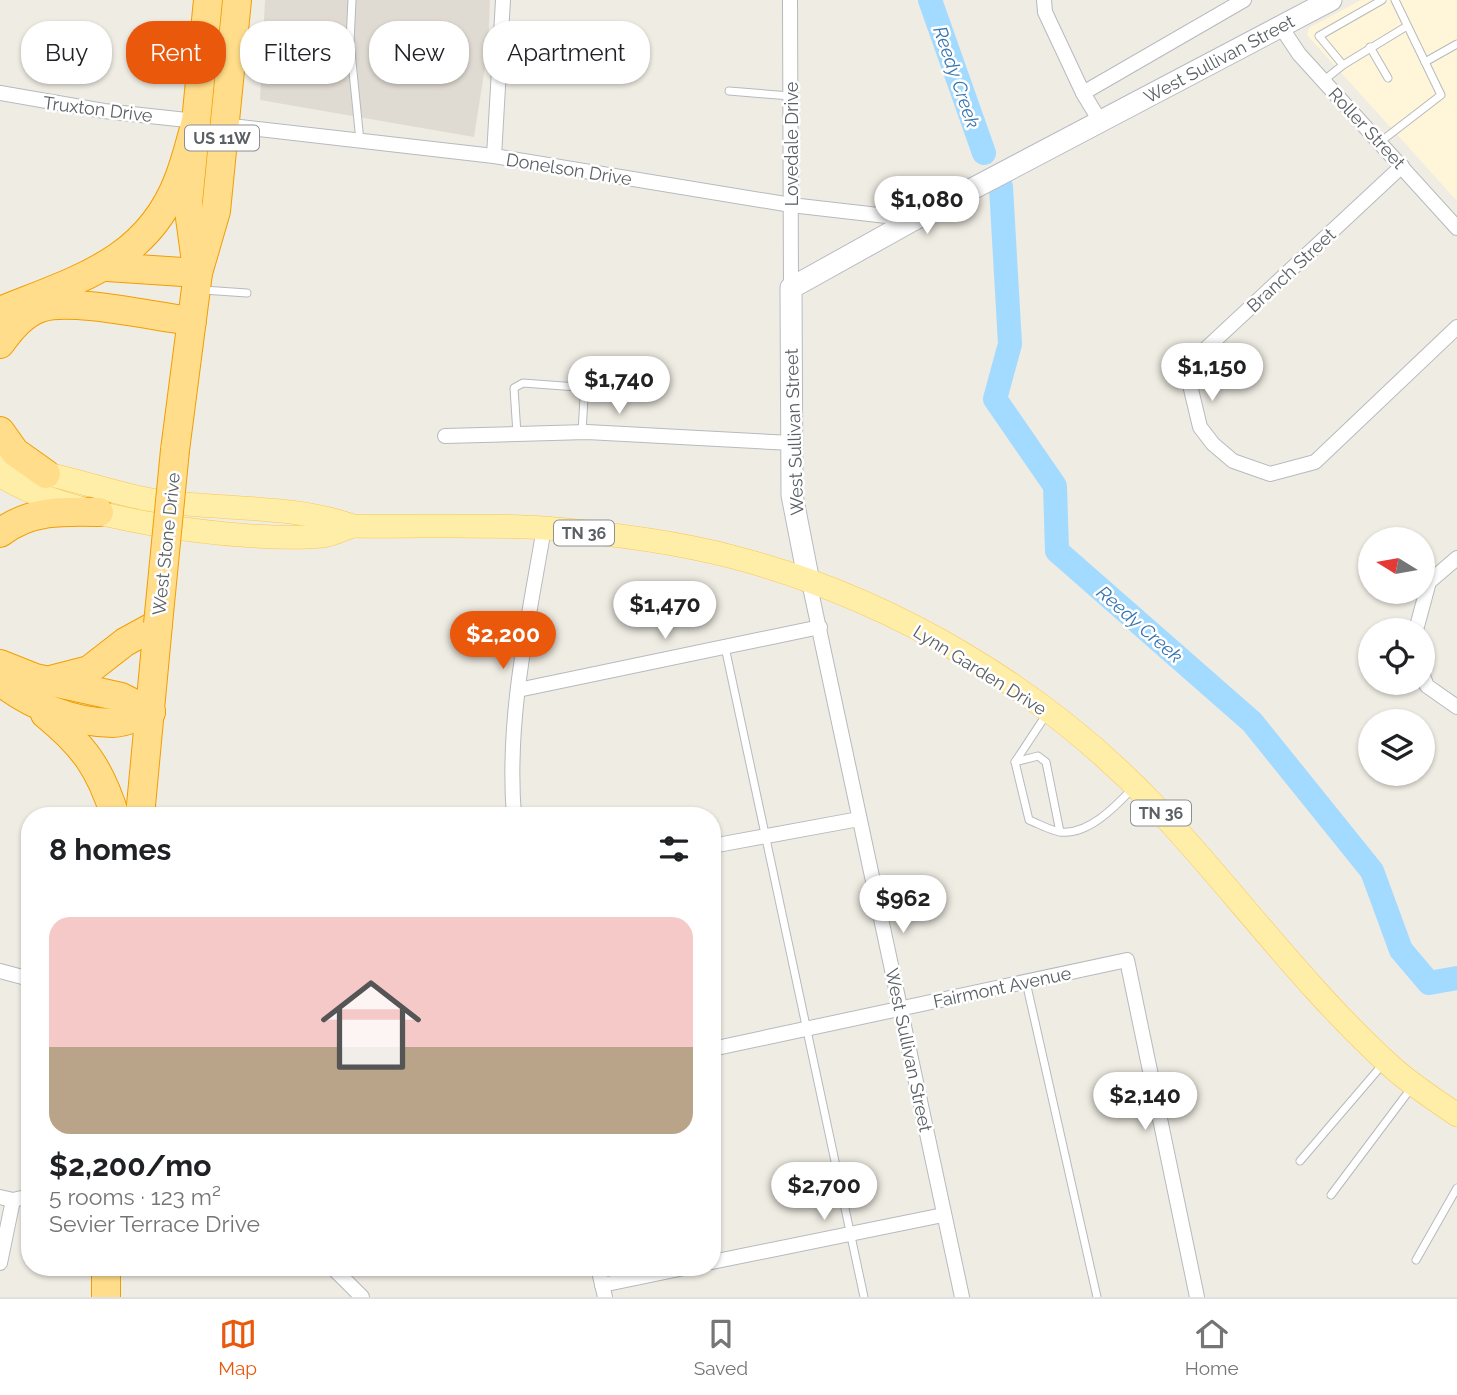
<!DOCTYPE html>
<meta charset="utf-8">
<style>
:root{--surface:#fff;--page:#f2f2f2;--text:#202124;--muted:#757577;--line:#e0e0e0;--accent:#ea580c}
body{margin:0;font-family:Raleway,sans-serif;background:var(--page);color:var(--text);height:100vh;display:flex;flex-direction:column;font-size:26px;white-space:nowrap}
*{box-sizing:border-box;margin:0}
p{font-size:23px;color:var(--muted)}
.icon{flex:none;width:38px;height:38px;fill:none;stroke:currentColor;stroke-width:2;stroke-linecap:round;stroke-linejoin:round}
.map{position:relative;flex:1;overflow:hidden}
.side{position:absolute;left:21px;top:807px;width:700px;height:469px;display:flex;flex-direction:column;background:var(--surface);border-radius:28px;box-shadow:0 2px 5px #0004}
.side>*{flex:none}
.guide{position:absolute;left:21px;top:21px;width:700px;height:63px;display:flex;gap:14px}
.needle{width:46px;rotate:281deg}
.buttons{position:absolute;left:1358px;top:527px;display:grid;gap:14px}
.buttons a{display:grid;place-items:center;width:77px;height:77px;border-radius:50%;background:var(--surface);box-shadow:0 2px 5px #0004;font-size:35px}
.price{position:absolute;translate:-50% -60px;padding:0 16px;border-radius:24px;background:#fff;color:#222;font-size:23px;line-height:46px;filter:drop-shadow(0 2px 4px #0008)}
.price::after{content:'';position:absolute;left:50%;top:42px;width:21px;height:16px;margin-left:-10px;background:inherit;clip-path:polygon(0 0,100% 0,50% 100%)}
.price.selected{background:var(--accent);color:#fff}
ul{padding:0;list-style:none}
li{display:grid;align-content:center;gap:14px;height:371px;padding:0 28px}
li span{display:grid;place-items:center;height:217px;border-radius:21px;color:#555}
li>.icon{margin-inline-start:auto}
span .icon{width:126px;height:126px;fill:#fffc;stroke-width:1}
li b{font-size:30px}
h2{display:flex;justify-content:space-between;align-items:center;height:84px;padding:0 28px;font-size:30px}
.tag{padding:0 24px;border-radius:28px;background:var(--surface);box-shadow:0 2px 5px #0004;font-size:24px;line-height:63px}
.tag.selected{background:var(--accent);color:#fff}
.tabs{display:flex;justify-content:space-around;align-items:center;height:98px;border-top:2px solid var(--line);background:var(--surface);font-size:19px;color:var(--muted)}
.tabs a{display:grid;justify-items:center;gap:4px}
.tabs .selected{color:var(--accent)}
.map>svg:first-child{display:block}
.commercial{fill:#fff5d8}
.education{fill:#dfdbd2}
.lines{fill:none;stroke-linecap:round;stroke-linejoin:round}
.river{stroke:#a3daff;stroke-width:24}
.lane-casing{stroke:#b6babe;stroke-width:9}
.street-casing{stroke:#b6babe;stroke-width:16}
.secondary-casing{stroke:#b7bbc1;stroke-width:23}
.primary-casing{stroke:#fcc64f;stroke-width:24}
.highway-casing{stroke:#f29e00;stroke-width:30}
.lane{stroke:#fff;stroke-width:7}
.street{stroke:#fff;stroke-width:14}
.secondary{stroke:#fff;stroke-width:21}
.primary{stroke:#ffeea8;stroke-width:23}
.highway{stroke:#ffdd8a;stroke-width:28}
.highway-bridge-casing{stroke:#f29e00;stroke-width:30;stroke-linecap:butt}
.highway-bridge{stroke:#ffdd8a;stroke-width:28}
.labels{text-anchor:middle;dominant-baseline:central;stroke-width:5;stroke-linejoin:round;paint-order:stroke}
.shield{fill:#fff;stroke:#8c9093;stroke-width:2}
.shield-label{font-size:16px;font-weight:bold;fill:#5b6065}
.street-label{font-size:18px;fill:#5b6065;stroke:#fff}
.water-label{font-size:19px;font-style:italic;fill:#3675b0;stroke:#fff}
</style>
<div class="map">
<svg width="1457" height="1297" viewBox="0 0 1457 1297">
<rect width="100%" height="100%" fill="#efece3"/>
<!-- commercial -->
<polygon class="commercial" points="1361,0 1457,0 1457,201 1307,35 1309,28"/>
<!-- education -->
<polygon class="education" points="265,0 490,0 488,48 474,137 260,100"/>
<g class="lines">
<!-- river -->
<g class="river">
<polyline points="930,0 984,153"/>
<polyline points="1001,187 1010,344 995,399 1055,486 1057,551 1252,722 1372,871 1401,950 1429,983 1457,978"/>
</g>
<!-- lane casing -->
<g class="lane-casing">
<g id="lane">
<polyline points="352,0 350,42 360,141"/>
<polyline points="1382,0 1319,36 1343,65 1407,26"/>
<polyline points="1370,47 1388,78"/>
<polyline points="1425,62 1457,44"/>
<polyline points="1323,81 1343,65"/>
<polyline points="729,91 790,96"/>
<polyline points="1380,142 1441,95 1395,0"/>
<polyline points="203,290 247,293"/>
<polyline points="517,434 514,388 523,383 577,387 584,398 582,432"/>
<polyline points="725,647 864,1297"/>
<path d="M 1046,715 L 1015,762 L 1029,820 C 1039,824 1051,831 1061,832 C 1088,835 1115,807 1132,789"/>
<polyline points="1015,762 1038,756 1046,762 1060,832"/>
<polyline points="1026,982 1097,1297"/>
<polyline points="1300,1161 1383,1064"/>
<polyline points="1331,1195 1412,1087"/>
<polyline points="1416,1260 1457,1188"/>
</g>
</g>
<!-- street casing -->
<g class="street-casing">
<g id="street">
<polyline points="790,0 791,288"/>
<polyline points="1044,0 1045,12 1083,93 1100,121"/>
<polyline points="1281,27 1299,54 1457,228"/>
<polyline points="0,93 104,111 196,121"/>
<polyline points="1083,93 1244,0"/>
<polyline points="223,125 494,156 791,205 913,219"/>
<polyline points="494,156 503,0"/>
<polyline points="1402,166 1197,357 1190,385 1200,427 1213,444 1233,461 1270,474 1315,462 1457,327"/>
<polyline points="445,436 587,432 792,443"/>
<polyline points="809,582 962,1297"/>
<polyline points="1416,630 1429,582 1457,558"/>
<polyline points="1423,676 1427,686 1457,707"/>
<polyline points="518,690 820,627"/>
<path d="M 514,816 C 506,719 528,623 544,528"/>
<polyline points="712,846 859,819"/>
<polyline points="0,971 30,979"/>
<polyline points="712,1049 1127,960 1197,1297"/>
<polyline points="0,1197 13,1200 30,1196"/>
<polyline points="712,1262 943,1215"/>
<polyline points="0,1263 13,1200"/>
<polyline points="332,1267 362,1297"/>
<polyline points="598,1267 605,1297"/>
<polyline points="602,1285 689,1267"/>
</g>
</g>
<!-- secondary casing -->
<g class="secondary-casing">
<polyline id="secondary" points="809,582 792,495 791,288 915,219 1331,0"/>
</g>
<!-- primary casing -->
<g class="primary-casing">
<g id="primary">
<path d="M 0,467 C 50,470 97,489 146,499 C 214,511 288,503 353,526 C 416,527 481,524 544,528 C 606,533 672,541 733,557 C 890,598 1042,687 1154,805 C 1234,890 1306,990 1393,1068 C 1413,1086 1436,1100 1457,1115"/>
<path d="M 0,475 C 64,519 244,543 322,536 C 332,535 343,529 353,526"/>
</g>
</g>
<!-- highway casing -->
<g class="highway-casing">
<g id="highway">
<polyline points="196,262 188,203 208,0"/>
<polyline points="107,267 198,273"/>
<path d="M 0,311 C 76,280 148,262 179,178 C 186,160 191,140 196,121"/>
<path d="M 0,344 C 11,329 23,314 40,308 C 72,297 155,317 192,321"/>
<polyline points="0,431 15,452 46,474"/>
<polyline points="175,450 198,273 216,211 237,0"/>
<path d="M 0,533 C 30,510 63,511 99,512"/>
<polyline points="0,664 35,678 121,697 151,712"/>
<polyline points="54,679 89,670 125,642 158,624"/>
<path d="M 0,681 C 29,705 75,723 113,723 C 125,723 139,716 151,712"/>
<path d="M 45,714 C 84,746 100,768 115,816"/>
<polyline points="140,816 158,624"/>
<polyline points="106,1297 106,1267"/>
</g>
</g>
<!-- lane -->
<use href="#lane" class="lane"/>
<!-- street -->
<use href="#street" class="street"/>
<!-- secondary -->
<use href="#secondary" class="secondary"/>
<!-- primary -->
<use href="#primary" class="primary"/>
<!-- highway -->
<use href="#highway" class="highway"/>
<!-- highway-bridge casing -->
<g class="highway-bridge-casing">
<polyline id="highway-bridge" points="158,624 175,450"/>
</g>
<!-- highway-bridge -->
<use href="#highway-bridge" class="highway-bridge"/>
</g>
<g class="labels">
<!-- shield labels -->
<g class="shield">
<rect x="185" y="125.5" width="74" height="25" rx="5"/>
<rect x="554" y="520.5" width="60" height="25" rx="5"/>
<rect x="1131" y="800.5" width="60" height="25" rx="5"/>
</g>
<g class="shield-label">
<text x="222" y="138">US 11W</text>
<text x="584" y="533">TN 36</text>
<text x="1161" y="813">TN 36</text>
</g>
<!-- street labels -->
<g class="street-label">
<text transform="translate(1219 59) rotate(-28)">West Sullivan Street</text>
<text transform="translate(98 109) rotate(7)">Truxton Drive</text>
<text transform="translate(1367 128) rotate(47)">Roller Street</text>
<text transform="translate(791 144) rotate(-90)">Lovedale Drive</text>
<text transform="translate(569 169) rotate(9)">Donelson Drive</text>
<text transform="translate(1291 270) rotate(-43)">Branch Street</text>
<text transform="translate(794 432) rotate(-92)">West Sullivan Street</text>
<text transform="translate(166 544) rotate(-84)">West Stone Drive</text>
<text transform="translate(980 670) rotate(32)">Lynn Garden Drive</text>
<text transform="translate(1002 987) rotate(-12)">Fairmont Avenue</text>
<text transform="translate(909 1050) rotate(78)">West Sullivan Street</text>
</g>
<!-- water labels -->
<g class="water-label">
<text transform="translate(957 77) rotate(71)">Reedy Creek</text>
<text transform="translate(1140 624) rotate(41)">Reedy Creek</text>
</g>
</g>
</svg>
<div class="buttons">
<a><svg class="needle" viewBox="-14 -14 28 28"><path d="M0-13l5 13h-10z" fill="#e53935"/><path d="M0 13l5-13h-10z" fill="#757577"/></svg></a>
<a><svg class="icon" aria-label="locate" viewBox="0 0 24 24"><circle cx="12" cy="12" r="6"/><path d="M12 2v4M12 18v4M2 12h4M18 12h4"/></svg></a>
<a><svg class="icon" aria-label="layers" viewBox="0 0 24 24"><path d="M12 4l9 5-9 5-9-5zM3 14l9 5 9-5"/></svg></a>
</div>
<b class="price" style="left:927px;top:236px">$1,080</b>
<b class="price" style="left:1212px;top:403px">$1,150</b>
<b class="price" style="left:619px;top:416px">$1,740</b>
<b class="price" style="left:665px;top:641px">$1,470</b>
<b class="price selected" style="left:503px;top:671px">$2,200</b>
<b class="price" style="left:903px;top:935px">$962</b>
<b class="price" style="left:1145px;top:1132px">$2,140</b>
<b class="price" style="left:824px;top:1222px">$2,700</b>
<div class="guide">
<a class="tag">Buy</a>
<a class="tag selected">Rent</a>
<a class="tag">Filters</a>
<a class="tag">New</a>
<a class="tag">Apartment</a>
</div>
<section class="side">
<h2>8 homes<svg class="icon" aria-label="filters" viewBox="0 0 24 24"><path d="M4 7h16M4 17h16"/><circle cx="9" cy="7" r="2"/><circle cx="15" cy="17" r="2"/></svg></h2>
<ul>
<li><span style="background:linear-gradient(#f6c9c9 60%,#b9a48a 0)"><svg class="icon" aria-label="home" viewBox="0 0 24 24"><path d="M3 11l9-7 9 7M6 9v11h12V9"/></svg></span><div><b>$2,200/mo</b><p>5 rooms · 123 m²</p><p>Sevier Terrace Drive</p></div></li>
</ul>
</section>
</div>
<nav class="tabs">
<a class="selected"><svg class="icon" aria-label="map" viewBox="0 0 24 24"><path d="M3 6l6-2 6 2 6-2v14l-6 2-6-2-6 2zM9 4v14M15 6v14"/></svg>Map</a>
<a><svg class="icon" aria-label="saved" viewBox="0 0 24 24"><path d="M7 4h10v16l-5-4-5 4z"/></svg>Saved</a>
<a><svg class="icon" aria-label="home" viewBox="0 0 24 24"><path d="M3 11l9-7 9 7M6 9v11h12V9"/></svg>Home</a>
</nav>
